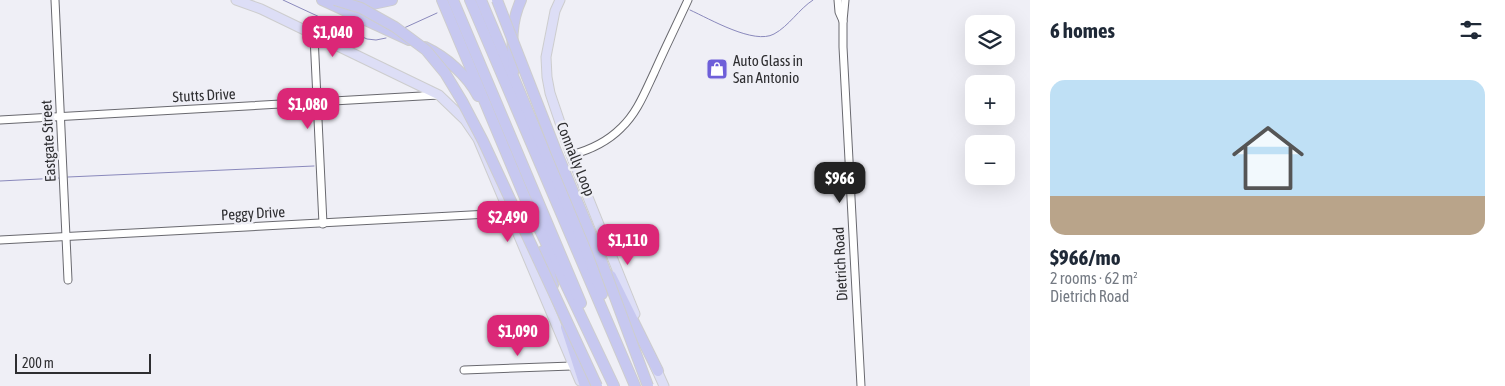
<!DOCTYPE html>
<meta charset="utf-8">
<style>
:root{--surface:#fff;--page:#f2f2f3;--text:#1f2937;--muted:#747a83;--accent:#db2777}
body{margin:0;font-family:"Asap Condensed",sans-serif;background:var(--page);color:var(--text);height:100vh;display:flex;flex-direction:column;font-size:19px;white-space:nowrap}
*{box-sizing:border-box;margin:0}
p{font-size:16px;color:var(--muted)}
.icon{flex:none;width:28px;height:28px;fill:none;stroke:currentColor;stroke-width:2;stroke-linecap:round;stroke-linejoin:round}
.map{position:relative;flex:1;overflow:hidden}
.side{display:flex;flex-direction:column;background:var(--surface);width:475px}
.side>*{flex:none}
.controls{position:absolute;left:965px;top:15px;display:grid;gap:10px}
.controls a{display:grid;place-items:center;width:50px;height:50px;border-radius:10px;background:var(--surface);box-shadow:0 5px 20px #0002;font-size:25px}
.scale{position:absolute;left:15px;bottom:12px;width:136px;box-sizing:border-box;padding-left:5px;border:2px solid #2e2e31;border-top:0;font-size:14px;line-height:18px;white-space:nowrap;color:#2e2e31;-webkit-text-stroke:4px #efeff6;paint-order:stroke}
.price{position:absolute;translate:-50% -42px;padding:0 11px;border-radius:10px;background:var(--accent);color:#fff;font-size:16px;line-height:32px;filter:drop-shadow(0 1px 2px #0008)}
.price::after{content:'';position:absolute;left:50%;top:30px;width:15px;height:11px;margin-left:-8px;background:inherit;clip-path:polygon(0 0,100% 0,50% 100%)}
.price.selected{background:#222;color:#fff}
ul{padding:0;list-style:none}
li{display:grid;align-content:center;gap:10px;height:265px;padding:0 20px}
li span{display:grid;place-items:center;height:155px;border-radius:15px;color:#555}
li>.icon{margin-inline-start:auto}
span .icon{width:90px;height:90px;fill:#fffc;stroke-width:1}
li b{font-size:21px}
h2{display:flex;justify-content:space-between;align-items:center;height:60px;padding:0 20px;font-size:21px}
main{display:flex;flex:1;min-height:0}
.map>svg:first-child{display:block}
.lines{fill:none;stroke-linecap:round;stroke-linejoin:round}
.stream{stroke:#8a89bc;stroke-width:1}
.minor-casing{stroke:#69696f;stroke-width:9}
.major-casing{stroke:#cdcdce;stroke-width:11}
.highway-casing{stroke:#cdcdce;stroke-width:12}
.minor{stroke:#fff;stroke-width:7}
.major{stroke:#dddef6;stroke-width:9}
.highway{stroke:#c7c8f0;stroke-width:10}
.highway-bridge-casing{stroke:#cdcdce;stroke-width:12;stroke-linecap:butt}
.highway-bridge{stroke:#c7c8f0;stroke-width:10}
.labels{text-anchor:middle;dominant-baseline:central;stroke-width:5;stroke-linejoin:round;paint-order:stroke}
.poi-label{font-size:15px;fill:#2e2e31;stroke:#efeff6;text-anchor:start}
.street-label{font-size:15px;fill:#2e2e31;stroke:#efeff6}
</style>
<main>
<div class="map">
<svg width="1030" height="386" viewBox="0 0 1030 386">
<rect width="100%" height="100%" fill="#efeff6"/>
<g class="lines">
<!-- stream -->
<g class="stream">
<polyline points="283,0 367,39 376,40 386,38"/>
<path d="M 690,10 C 710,19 754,45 774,34 C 789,26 799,9 813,0"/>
<polyline points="404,28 437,13"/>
<polyline points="68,177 314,166"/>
<polyline points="0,181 60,178"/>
</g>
<!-- minor casing -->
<g class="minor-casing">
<g id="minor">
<polyline points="55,0 68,280"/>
<polyline points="838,0 839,12 843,21"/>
<polyline points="845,0 843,21 843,47 861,386"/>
<polyline points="314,36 323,224"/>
<polyline points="0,120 439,95"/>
<path d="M 571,155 C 590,150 607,142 621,128 C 637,113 645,92 654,73 C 665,48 677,24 688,0"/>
<polyline points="0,240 508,213"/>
<polyline points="464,370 572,366"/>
</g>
</g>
<!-- major casing -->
<g class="major-casing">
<g id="major">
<polyline points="236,0 261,9 439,95 465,120 478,139 580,381"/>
<polyline points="560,0 555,11 546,57 547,77 550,93 571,155 635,314"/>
<polyline points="655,366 664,386"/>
</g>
</g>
<!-- highway casing -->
<g class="highway-casing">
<g id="highway">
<polyline points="322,0 409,40"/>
<polyline points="355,0 373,4 392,0"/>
<polyline points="442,0 528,205 614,386"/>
<polyline points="453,0 581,303"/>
<polyline points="470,0 635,386"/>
<polyline points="481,0 587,252 602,294"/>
<path d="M 425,47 C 446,57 467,75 478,96"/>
<path d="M 514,70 C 512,44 510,24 521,0"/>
<polyline points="543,251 553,285"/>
<polyline points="611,276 658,371"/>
<polyline points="566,327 585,386"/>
</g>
</g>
<!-- minor -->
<use href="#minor" class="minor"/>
<!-- major -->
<use href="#major" class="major"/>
<!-- highway -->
<use href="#highway" class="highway"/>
<!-- highway-bridge casing -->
<g class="highway-bridge-casing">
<g id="highway-bridge">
<polyline points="335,0 361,8 395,27 426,50 445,73 462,101 483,141 597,386"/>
<polyline points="497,0 556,151 597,249 648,386"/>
</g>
</g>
<!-- highway-bridge -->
<use href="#highway-bridge" class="highway-bridge"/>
</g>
<!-- icons -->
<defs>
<g id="shop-square" transform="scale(1.125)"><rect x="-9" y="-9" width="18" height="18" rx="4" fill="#6e5fd9" stroke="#efeff6"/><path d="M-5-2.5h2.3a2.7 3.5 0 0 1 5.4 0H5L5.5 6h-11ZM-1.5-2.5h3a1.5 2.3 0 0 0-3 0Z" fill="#fff"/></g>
</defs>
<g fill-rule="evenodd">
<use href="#shop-square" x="717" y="69"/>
</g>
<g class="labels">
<!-- poi labels -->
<g class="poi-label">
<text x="733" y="60">Auto Glass in<tspan x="733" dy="17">San Antonio</tspan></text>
</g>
<!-- street labels -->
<g class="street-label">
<text transform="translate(204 95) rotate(-3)">Stutts Drive</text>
<text transform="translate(48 141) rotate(-93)">Eastgate Street</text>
<text transform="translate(576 159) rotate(68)">Connally Loop</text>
<text transform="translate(253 213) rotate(-3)">Peggy Drive</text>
<text transform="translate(840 264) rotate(-93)">Dietrich Road</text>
</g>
</g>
</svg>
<div class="controls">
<a><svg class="icon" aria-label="layers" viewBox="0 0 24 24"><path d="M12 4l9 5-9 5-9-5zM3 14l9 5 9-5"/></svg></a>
<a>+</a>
<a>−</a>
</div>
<div class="scale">200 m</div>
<b class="price" style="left:333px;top:58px">$1,040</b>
<b class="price" style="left:308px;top:130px">$1,080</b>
<b class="price selected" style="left:840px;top:204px">$966</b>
<b class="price" style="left:508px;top:243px">$2,490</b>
<b class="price" style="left:628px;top:266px">$1,110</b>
<b class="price" style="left:518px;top:357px">$1,090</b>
</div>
<section class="side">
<h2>6 homes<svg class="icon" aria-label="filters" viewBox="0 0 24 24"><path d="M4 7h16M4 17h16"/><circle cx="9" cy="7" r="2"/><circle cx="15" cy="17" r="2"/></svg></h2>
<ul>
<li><span style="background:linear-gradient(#bfe0f5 75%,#b9a48a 0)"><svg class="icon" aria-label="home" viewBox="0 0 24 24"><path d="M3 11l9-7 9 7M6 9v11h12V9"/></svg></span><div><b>$966/mo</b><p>2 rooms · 62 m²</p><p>Dietrich Road</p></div></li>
</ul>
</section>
</main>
